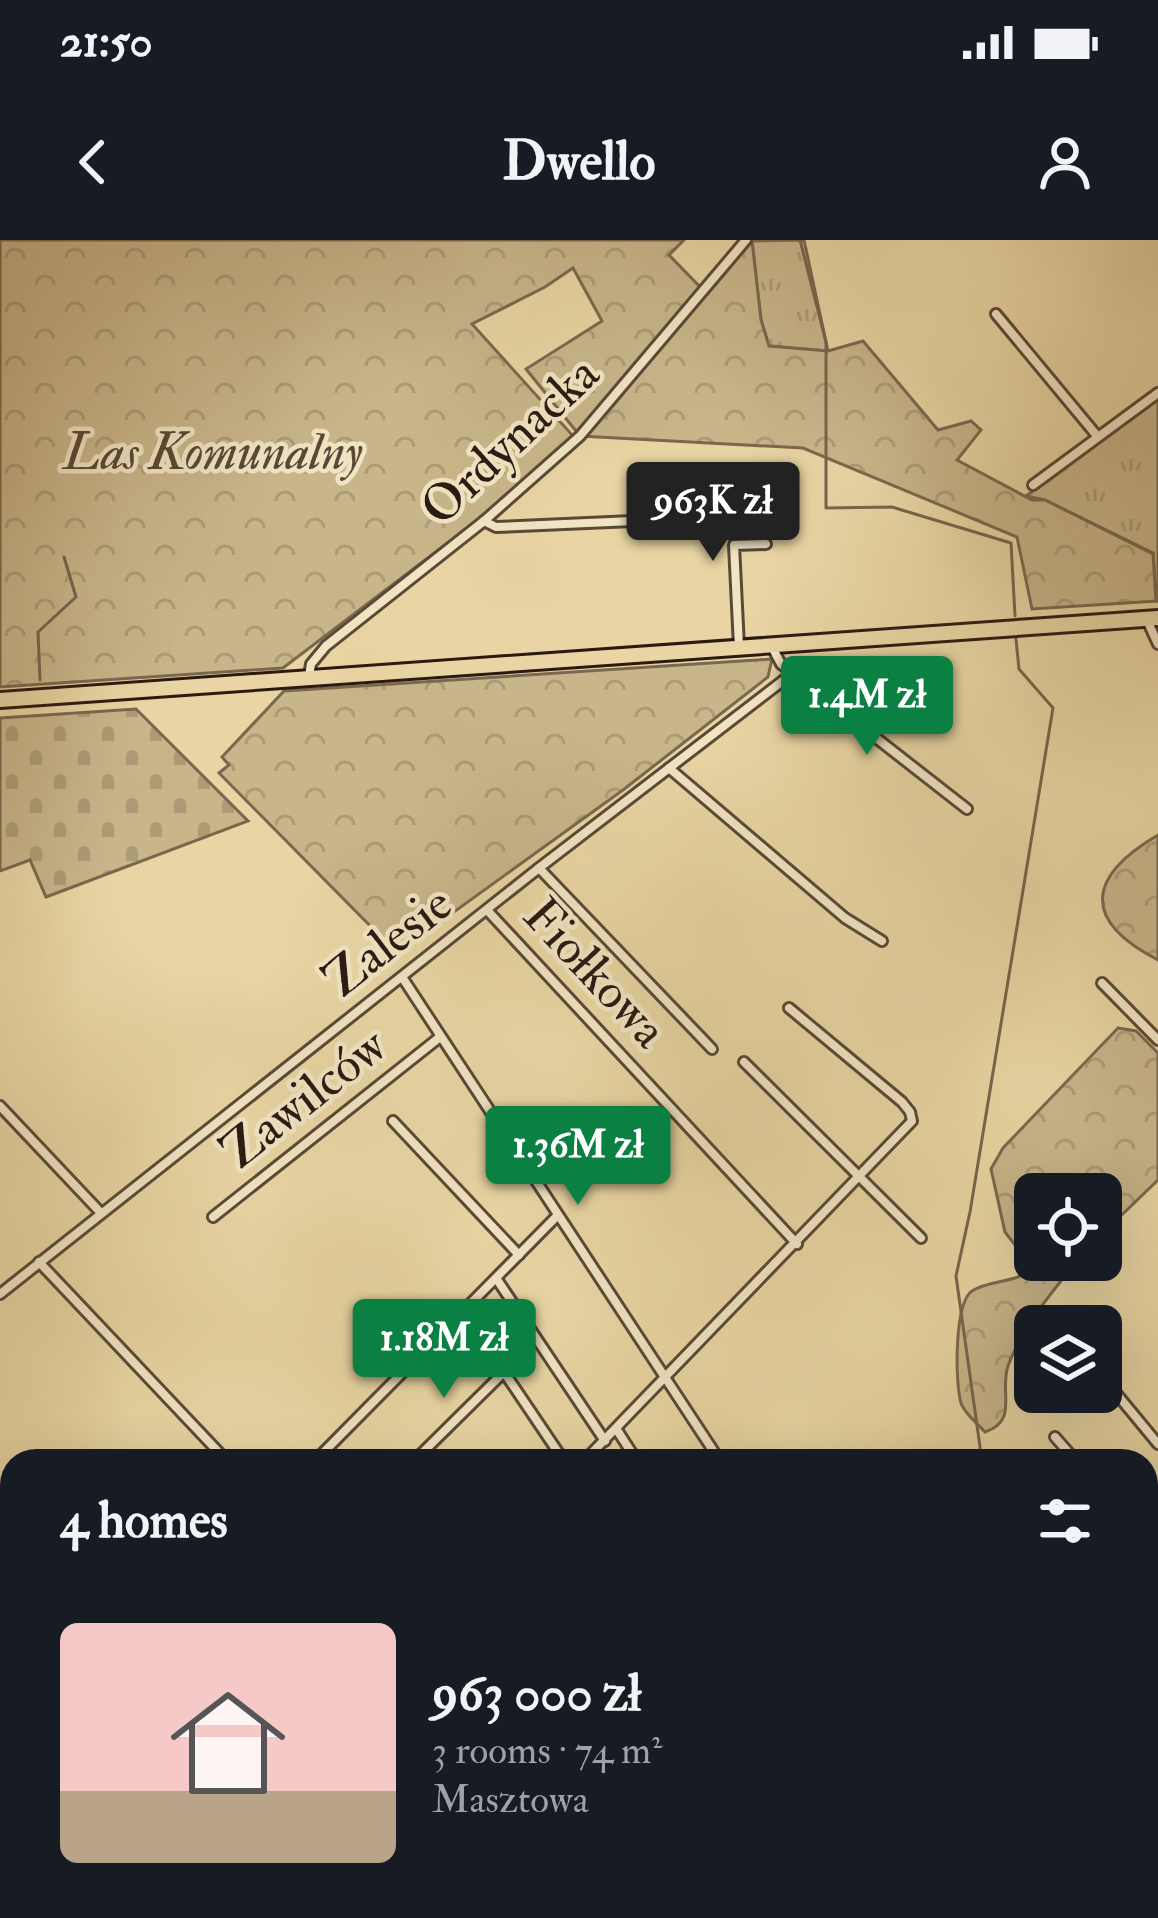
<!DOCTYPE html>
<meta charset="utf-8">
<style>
:root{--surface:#171b24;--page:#242831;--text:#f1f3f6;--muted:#9ea1a6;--line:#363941;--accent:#0b8043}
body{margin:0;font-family:"IM FELL Double Pica",serif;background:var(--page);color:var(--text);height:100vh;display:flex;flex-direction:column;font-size:45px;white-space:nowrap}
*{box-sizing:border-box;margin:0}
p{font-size:39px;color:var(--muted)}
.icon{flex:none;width:66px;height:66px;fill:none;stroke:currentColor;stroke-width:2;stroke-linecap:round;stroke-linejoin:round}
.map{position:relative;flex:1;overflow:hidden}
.details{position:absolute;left:0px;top:1209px;width:1158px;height:471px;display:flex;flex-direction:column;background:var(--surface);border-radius:36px 36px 0 0;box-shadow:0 12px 48px #0002}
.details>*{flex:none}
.buttons{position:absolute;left:1014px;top:933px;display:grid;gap:24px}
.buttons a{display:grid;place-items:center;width:108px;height:108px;border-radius:18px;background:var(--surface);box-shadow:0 12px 48px #0002;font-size:60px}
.price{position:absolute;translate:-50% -102px;padding:0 27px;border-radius:12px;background:var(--accent);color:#fff;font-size:39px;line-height:78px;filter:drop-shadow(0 3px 6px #0008)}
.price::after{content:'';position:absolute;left:50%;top:72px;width:36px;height:27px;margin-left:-18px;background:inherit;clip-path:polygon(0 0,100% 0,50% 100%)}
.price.active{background:#222;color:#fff}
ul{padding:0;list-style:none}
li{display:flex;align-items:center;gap:36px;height:300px;padding:0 60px}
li+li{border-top:3px solid var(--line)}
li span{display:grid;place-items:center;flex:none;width:336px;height:240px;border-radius:18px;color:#555}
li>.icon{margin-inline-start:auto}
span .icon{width:144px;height:144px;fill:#fffc;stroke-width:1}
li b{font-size:51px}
h2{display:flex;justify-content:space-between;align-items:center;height:144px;padding:0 60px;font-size:51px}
.status{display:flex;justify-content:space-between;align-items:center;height:84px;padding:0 60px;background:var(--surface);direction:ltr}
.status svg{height:33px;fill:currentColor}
header{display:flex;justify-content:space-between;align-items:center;height:156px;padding:0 60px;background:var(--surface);font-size:54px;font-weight:700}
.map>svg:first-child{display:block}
.grass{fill:url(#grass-tufts);stroke:#7a684e;stroke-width:3}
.forest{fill:url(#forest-crowns);stroke:#7a684e;stroke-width:3}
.cemetery{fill:url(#cemetery-stones);stroke:#7a684e;stroke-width:3}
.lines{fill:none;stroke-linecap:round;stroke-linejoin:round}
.stream{stroke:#76644c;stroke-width:3}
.minor-casing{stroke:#5a4936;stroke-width:14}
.tertiary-casing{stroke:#5a4936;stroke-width:16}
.trunk-casing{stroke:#2b1a12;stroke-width:20}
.minor{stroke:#f0e4c3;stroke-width:8}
.tertiary{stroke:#f0e4c3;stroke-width:10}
.trunk{stroke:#e8d5a3;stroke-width:14}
.labels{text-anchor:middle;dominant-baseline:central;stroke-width:9;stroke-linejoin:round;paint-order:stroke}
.street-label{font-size:51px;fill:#2b1a12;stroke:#f0e4c3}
.park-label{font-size:51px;font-style:italic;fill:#5a4836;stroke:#f0e4c3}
</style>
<div class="status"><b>21:50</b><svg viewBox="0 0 49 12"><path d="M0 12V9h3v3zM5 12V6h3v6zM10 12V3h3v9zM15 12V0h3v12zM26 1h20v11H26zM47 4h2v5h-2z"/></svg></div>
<header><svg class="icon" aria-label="back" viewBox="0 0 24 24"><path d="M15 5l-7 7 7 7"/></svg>Dwello<svg class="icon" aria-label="person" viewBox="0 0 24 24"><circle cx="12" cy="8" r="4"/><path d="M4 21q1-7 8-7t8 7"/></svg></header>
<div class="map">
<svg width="1158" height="1678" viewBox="0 0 1158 1678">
<defs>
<pattern id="grass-tufts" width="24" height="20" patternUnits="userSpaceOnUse" patternTransform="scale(3)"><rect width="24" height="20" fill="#c8b58a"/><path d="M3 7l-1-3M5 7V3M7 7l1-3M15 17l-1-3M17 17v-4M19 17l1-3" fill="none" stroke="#ac9b76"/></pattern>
<pattern id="forest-crowns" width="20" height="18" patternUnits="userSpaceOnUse" patternTransform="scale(3)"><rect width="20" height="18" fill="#c8b58a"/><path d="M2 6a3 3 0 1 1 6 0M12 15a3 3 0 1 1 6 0" fill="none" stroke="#ac9b76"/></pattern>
<pattern id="cemetery-stones" width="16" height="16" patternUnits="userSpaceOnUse" patternTransform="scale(3)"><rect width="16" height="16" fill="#c8b58a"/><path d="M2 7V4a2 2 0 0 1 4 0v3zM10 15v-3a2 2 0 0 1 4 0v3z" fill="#ac9b76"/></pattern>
</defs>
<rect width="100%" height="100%" fill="#e8d5a3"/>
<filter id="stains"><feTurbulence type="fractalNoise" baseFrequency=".00167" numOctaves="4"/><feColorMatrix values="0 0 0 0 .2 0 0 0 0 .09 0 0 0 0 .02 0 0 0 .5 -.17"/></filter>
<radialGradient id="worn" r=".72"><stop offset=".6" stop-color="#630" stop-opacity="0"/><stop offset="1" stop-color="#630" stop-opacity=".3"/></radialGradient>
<!-- grass -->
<g class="grass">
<polygon points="804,0 828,111 769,106 761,80 752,1"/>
<polygon points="1158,159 1158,361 1156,361 1153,313 1045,260 1026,256"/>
</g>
<!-- forest -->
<g class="forest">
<polygon points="0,0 684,0 669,15 707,54 752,1 761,80 769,106 828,111 863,101 938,190 971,181 981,190 957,220 1032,260 1045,260 1153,314 1156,361 1032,369 1017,297 803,208 580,196 526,129 602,81 573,28 545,47 472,84 574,197 483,276 283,428 0,447"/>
<polygon points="772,419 768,437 623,550 397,713 219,533 229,525 222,517 284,451"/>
<path d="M 1158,595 L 1158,720 C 1080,680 1088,636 1158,595 Z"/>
<path d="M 1118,788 L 1136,791 L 1158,813 L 1158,940 L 1101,995 L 1101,954 L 1035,954 L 1035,1020 L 1078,1020 C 1052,1052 1022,1087 1008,1126 C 999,1152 1019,1181 985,1192 C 978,1184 964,1173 961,1163 C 955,1143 954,1063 972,1051 C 990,1039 1016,1044 1033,1028 L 1005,992 L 991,929 L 1003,908 Z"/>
<polygon points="1158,1482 1158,1678 1046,1678 1054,1668 1146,1668 1146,1496"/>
</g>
<!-- cemetery -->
<polygon class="cemetery" points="136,469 248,581 46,657 30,620 0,631 0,478"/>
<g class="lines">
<!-- stream -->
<g class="stream">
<polyline points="800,0 826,102 826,268 892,267 1011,303 1015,376"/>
<polyline points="40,440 38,392 76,357 64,317"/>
<polyline points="982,1221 956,1036 970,972 1053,468 1019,429 1016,399"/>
<polyline points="1146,1416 1158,1430"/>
<polyline points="0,1459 12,1462"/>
<polyline points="706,1668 720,1678"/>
<polyline points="439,1678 440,1668"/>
</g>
<!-- minor casing -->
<g class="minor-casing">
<g id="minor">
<polyline points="996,74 1098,197"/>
<polyline points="1033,245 1158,153"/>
<polyline points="484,281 496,287 678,279"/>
<polyline points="1147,380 1158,404"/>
<polyline points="739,407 734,305 766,304"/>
<polyline points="793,433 967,569"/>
<polyline points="309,436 311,424 326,406 484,281 580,196 746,0"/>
<polyline points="669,528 845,678 882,701"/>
<polyline points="539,628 712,809"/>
<polyline points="487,670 797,1004"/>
<polyline points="402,737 720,1221"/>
<polyline points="1102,743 1158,800"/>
<polyline points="744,822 921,998"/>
<polyline points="0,866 101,973"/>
<polyline points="393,881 519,1015"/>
<polyline points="213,977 440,797"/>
<polyline points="39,1022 227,1221"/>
<polyline points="496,1038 605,1201"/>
<polyline points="0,1054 539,628 793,433 781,424 772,407"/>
<polyline points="1057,1083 1060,1086"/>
<polyline points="1101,1135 1158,1204"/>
<polyline points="617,1190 637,1221"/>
<polyline points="1055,1197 1076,1221"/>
<polyline points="315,1221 557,976"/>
<polyline points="414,1221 504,1132 564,1221"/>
<polyline points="584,1221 912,881 910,872 902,862 789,768"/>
<polyline points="0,1396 12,1385"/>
<polyline points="1146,1422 1158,1436"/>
<polyline points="1146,1484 1158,1471"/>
<polyline points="0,1520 12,1508"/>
<polyline points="0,1556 12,1569"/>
<polyline points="102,1668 111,1678"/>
<polyline points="92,1678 101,1668"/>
<polyline points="329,1678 337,1668"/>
<polyline points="482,1678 484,1668"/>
</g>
</g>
<!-- tertiary casing -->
<g class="tertiary-casing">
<g id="tertiary">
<polyline points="1146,1265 1158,1253"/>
<polyline points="0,1296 12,1309"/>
<polyline points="346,1668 374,1678"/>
<polyline points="735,1678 745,1668"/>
</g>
</g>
<!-- trunk casing -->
<g class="trunk-casing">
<polyline id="trunk" points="0,460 1158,378"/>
</g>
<!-- minor -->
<use href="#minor" class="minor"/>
<!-- tertiary -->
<use href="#tertiary" class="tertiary"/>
<!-- trunk -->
<use href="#trunk" class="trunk"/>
</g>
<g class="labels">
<!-- street labels -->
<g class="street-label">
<text transform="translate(510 201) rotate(-43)">Ordynacka</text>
<text transform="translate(388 702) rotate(-38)">Zalesie</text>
<text transform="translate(595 733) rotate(47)">Fiołkowa</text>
<text transform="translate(304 859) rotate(-38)">Zawilców</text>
</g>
<!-- park labels -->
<g class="park-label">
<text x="213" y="213">Las Komunalny</text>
</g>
</g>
<rect width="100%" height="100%" filter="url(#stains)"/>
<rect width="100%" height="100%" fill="url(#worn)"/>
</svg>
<div class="buttons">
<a><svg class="icon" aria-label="locate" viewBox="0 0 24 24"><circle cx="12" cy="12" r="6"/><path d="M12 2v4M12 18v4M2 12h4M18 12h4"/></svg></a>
<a><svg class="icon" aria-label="layers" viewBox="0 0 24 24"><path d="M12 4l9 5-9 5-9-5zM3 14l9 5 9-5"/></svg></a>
</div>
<b class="price active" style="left:713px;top:324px">963K zł</b>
<b class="price" style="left:867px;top:518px">1.4M zł</b>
<b class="price" style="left:578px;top:968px">1.36M zł</b>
<b class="price" style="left:444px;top:1161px">1.18M zł</b>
<section class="details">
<h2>4 homes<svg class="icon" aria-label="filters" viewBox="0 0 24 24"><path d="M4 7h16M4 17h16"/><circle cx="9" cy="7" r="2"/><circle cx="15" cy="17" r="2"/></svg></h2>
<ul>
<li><span style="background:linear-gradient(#f6c9c9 70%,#b9a48a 0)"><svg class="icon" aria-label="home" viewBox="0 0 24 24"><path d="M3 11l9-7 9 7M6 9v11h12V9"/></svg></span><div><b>963 000 zł</b><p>3 rooms · 74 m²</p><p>Masztowa</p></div></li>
</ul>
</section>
</div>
